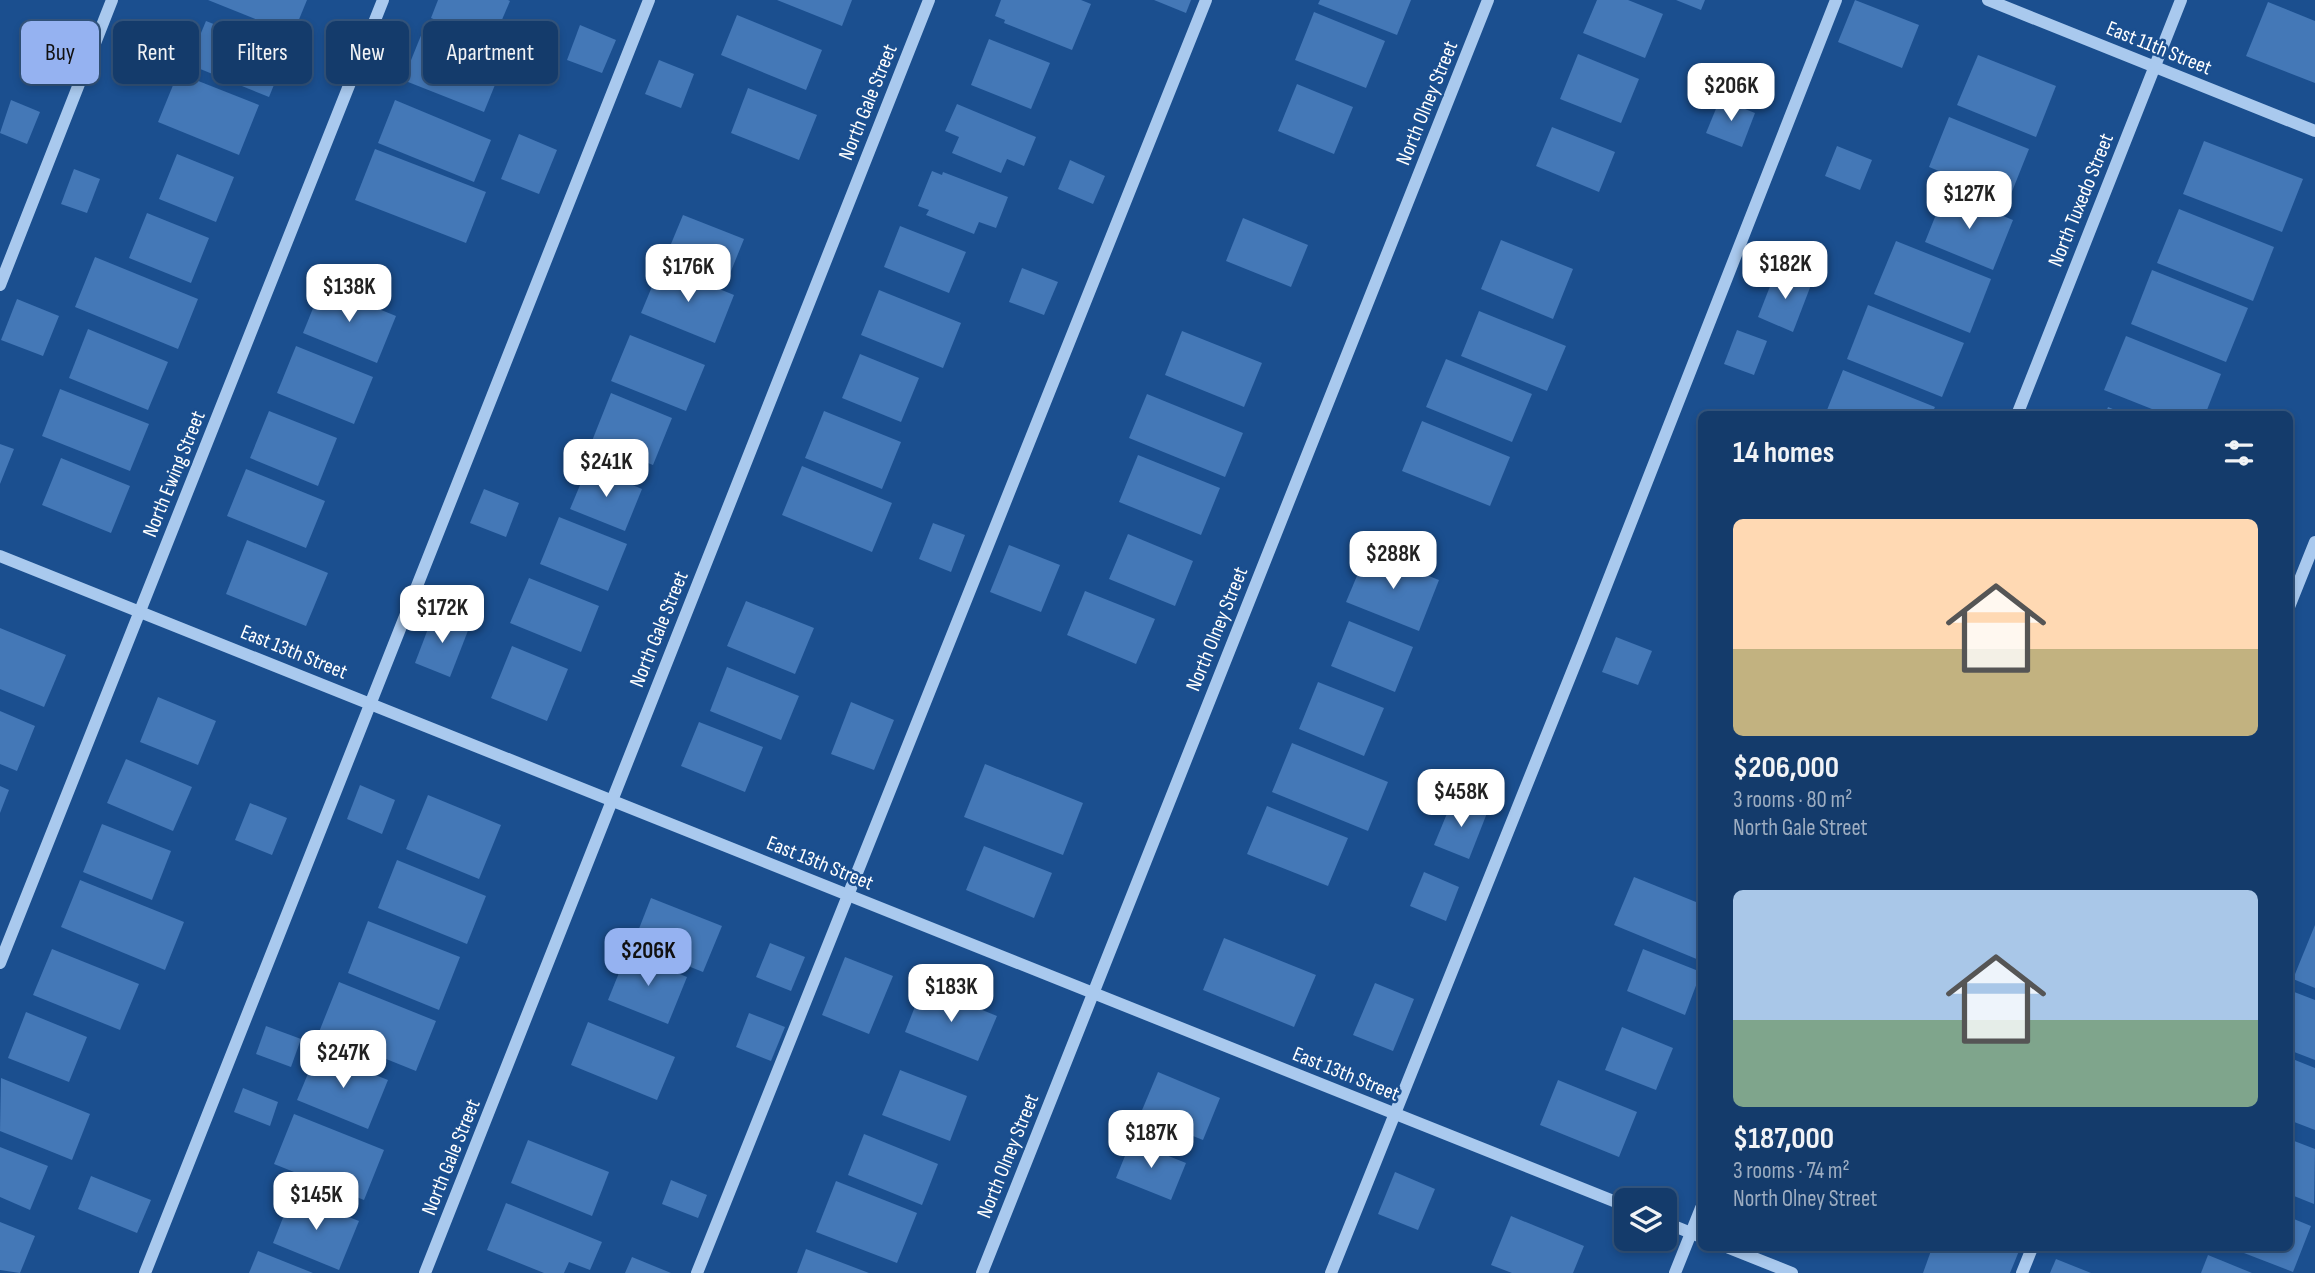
<!DOCTYPE html>
<meta charset="utf-8">
<style>
:root{--surface:#143b6b;--page:#214673;--text:#f1f3f6;--muted:#9dadc1;--line:#33557e;--accent:#95b2f1}
body{margin:0;font-family:"Sofia Sans Condensed",sans-serif;background:var(--page);color:var(--text);height:100vh;display:flex;flex-direction:column;font-size:26px;white-space:nowrap}
*{box-sizing:border-box;margin:0}
p{font-size:23px;color:var(--muted)}
.icon{flex:none;width:38px;height:38px;fill:none;stroke:currentColor;stroke-width:2;stroke-linecap:round;stroke-linejoin:round}
.map{position:relative;flex:1;overflow:hidden}
.drawer{position:absolute;left:1698px;top:411px;width:595px;height:840px;display:flex;flex-direction:column;background:var(--surface);border-radius:10px;box-shadow:0 4px 10px #0003,0 0 0 2px var(--line)}
.drawer>*{flex:none}
.hud{position:absolute;left:21px;top:21px;width:665px;height:63px;display:flex;gap:14px}
.buttons{position:absolute;left:1614px;top:1188px;display:grid;gap:14px}
.buttons a{display:grid;place-items:center;width:63px;height:63px;border-radius:10px;background:var(--surface);box-shadow:0 4px 10px #0003,0 0 0 2px var(--line);font-size:35px}
.price{position:absolute;translate:-50% -60px;padding:0 16px;border-radius:14px;background:#fff;color:#222;font-size:23px;line-height:46px;filter:drop-shadow(0 2px 4px #0008)}
.price::after{content:'';position:absolute;left:50%;top:42px;width:21px;height:16px;margin-left:-10px;background:inherit;clip-path:polygon(0 0,100% 0,50% 100%)}
.price.active{background:var(--accent);color:#111}
ul{padding:0;list-style:none}
li{display:grid;align-content:center;gap:14px;height:371px;padding:0 35px}
li span{display:grid;place-items:center;height:217px;border-radius:10px;color:#555}
li>.icon{margin-inline-start:auto}
span .icon{width:126px;height:126px;fill:#fffc;stroke-width:1}
li b{font-size:30px}
h2{display:flex;justify-content:space-between;align-items:center;height:84px;padding:0 35px;font-size:30px}
.pill{padding:0 24px;border-radius:10px;background:var(--surface);box-shadow:0 4px 10px #0003,0 0 0 2px var(--line);font-size:24px;line-height:63px}
.pill.active{background:var(--accent);color:#111}
.map>svg:first-child{display:block}
.building{fill:#4478b7}
.lines{fill:none;stroke-linecap:round;stroke-linejoin:round}
.minor{stroke:#a9c9ee;stroke-width:12}
.labels{text-anchor:middle;dominant-baseline:central;stroke-width:5;stroke-linejoin:round;paint-order:stroke}
.street-label{font-size:21px;fill:#fff;stroke:#1b4f8f}
</style>
<div class="map">
<svg width="2315" height="1273" viewBox="0 0 2315 1273">
<rect width="100%" height="100%" fill="#1b4f8f"/>
<!-- building -->
<g class="building">
<polygon points="208,0 307,0 293,34"/>
<polygon points="438,0 508,0 510,1 492,43 431,18"/>
<polygon points="777,0 852,0 842,26"/>
<polygon points="1001,0 1081,0 1091,4 1072,50 1004,23 1005,20 995,16"/>
<polygon points="1154,0 1191,0 1186,13"/>
<polygon points="1320,0 1411,0 1397,35 1318,4"/>
<polygon points="1597,0 1628,0 1663,14 1645,58 1583,33"/>
<polygon points="1676,0 1705,0 1701,10"/>
<polygon points="1855,0 1919,25 1902,68 1838,42"/>
<polygon points="2268,2 2315,21 2315,83 2246,56"/>
<polygon points="1314,12 1385,41 1366,88 1295,60"/>
<polygon points="737,15 822,50 806,90 721,55"/>
<polygon points="206,21 287,53 269,97 188,64"/>
<polygon points="580,25 616,40 602,73 567,60"/>
<polygon points="422,33 503,65 484,112 403,80"/>
<polygon points="989,39 1050,63 1031,109 971,85"/>
<polygon points="1578,54 1639,79 1621,123 1560,99"/>
<polygon points="1978,55 2056,86 2036,137 1957,105"/>
<polygon points="659,60 694,74 681,108 645,94"/>
<polygon points="178,73 259,105 239,155 158,122"/>
<polygon points="1297,84 1353,107 1334,154 1278,131"/>
<polygon points="748,88 817,115 799,160 731,133"/>
<polygon points="1720,99 1755,113 1742,147 1706,133"/>
<polygon points="11,100 40,112 27,144 0,133"/>
<polygon points="395,100 491,140 474,182 378,143"/>
<polygon points="957,104 1036,137 1024,166 1007,159 1001,173 952,153 959,137 945,131"/>
<polygon points="1949,117 2029,149 2009,199 1929,167"/>
<polygon points="1552,127 1615,152 1599,192 1536,166"/>
<polygon points="519,134 557,150 539,194 501,179"/>
<polygon points="2204,141 2303,179 2282,232 2183,194"/>
<polygon points="1837,146 1872,160 1860,190 1825,176"/>
<polygon points="375,149 486,192 466,243 355,200"/>
<polygon points="177,154 234,177 216,222 159,199"/>
<polygon points="1070,160 1105,176 1093,204 1058,189"/>
<polygon points="74,169 100,179 87,213 61,204"/>
<polygon points="932,171 942,175 943,172 1008,197 996,228 979,222 974,234 926,215 929,210 918,206"/>
<polygon points="1945,192 2013,220 1993,270 1925,242"/>
<polygon points="2179,209 2274,247 2253,301 2157,263"/>
<polygon points="147,213 209,238 191,283 129,258"/>
<polygon points="683,215 744,239 727,281 666,256"/>
<polygon points="1243,218 1308,245 1291,287 1226,261"/>
<polygon points="900,226 966,252 949,293 884,267"/>
<polygon points="1501,240 1573,269 1553,319 1481,289"/>
<polygon points="1896,241 1991,279 1970,333 1874,294"/>
<polygon points="95,257 198,299 178,349 75,307"/>
<polygon points="661,265 734,295 715,343 641,313"/>
<polygon points="1022,268 1058,282 1044,315 1009,302"/>
<polygon points="2152,270 2248,308 2226,362 2131,324"/>
<polygon points="1776,271 1811,285 1793,332 1758,317"/>
<polygon points="322,286 396,316 377,363 303,333"/>
<polygon points="879,290 961,323 943,368 861,335"/>
<polygon points="17,299 59,316 43,356 1,340"/>
<polygon points="1868,305 1964,343 1942,397 1847,359"/>
<polygon points="1479,311 1566,346 1547,391 1461,356"/>
<polygon points="88,329 168,362 148,410 69,378"/>
<polygon points="1737,330 1767,341 1754,375 1724,364"/>
<polygon points="1182,331 1262,363 1244,407 1165,375"/>
<polygon points="630,335 705,365 686,411 611,381"/>
<polygon points="2126,336 2221,374 2205,415 2167,415 2104,390"/>
<polygon points="296,346 373,377 354,424 277,393"/>
<polygon points="860,354 919,378 901,422 842,398"/>
<polygon points="1446,359 1532,394 1512,442 1426,407"/>
<polygon points="1843,370 1935,407 1931,415 1825,415"/>
<polygon points="60,389 149,424 130,471 42,436"/>
<polygon points="611,393 672,418 653,465 592,441"/>
<polygon points="1147,394 1243,433 1225,477 1129,438"/>
<polygon points="2108,407 2127,415 2105,415"/>
<polygon points="269,411 337,438 318,486 250,458"/>
<polygon points="824,411 901,442 882,489 805,458"/>
<polygon points="1422,421 1510,457 1490,506 1402,471"/>
<polygon points="0,444 14,449 0,484"/>
<polygon points="1138,455 1220,488 1201,535 1119,502"/>
<polygon points="61,458 130,486 111,533 42,505"/>
<polygon points="588,466 642,489 625,531 570,509"/>
<polygon points="802,466 892,503 872,552 782,515"/>
<polygon points="246,469 325,501 306,548 227,516"/>
<polygon points="484,489 519,503 506,537 470,523"/>
<polygon points="559,517 627,544 608,591 540,564"/>
<polygon points="933,523 965,535 951,572 919,559"/>
<polygon points="1128,534 1193,561 1175,606 1109,579"/>
<polygon points="247,540 328,573 306,626 226,594"/>
<polygon points="1009,545 1060,565 1041,612 990,592"/>
<polygon points="1367,552 1439,580 1419,631 1346,602"/>
<polygon points="529,578 599,606 581,652 510,623"/>
<polygon points="1085,591 1155,619 1136,664 1067,635"/>
<polygon points="746,601 814,628 795,674 727,646"/>
<polygon points="434,613 469,628 450,677 415,663"/>
<polygon points="1349,621 1413,647 1395,692 1331,666"/>
<polygon points="0,628 66,655 44,707 0,689"/>
<polygon points="1616,637 1652,651 1638,685 1602,672"/>
<polygon points="512,646 568,669 547,721 491,698"/>
<polygon points="727,667 799,696 781,740 710,711"/>
<polygon points="1318,682 1384,708 1364,756 1299,729"/>
<polygon points="158,697 216,721 198,765 140,742"/>
<polygon points="851,702 894,720 874,770 831,754"/>
<polygon points="0,711 35,726 17,771 0,764"/>
<polygon points="699,722 763,747 745,792 681,766"/>
<polygon points="1292,743 1388,782 1368,831 1272,792"/>
<polygon points="126,759 192,787 173,831 107,803"/>
<polygon points="985,764 1083,803 1063,855 964,817"/>
<polygon points="360,785 395,800 382,834 347,819"/>
<polygon points="0,786 9,790 0,813"/>
<polygon points="428,795 501,825 479,879 406,849"/>
<polygon points="1453,799 1487,813 1469,859 1434,845"/>
<polygon points="250,803 287,818 272,855 235,840"/>
<polygon points="1267,806 1348,838 1328,886 1247,854"/>
<polygon points="102,824 171,851 152,900 83,872"/>
<polygon points="984,846 1052,873 1034,918 966,890"/>
<polygon points="397,860 486,896 467,944 378,908"/>
<polygon points="1424,872 1459,887 1446,921 1410,906"/>
<polygon points="1634,877 1701,904 1699,960 1614,925"/>
<polygon points="80,880 184,922 165,970 61,927"/>
<polygon points="651,898 722,926 703,972 633,944"/>
<polygon points="368,921 460,957 439,1010 348,973"/>
<polygon points="2315,925 2315,988 2293,979"/>
<polygon points="1224,938 1316,975 1294,1027 1203,990"/>
<polygon points="770,943 805,957 791,991 756,977"/>
<polygon points="52,949 139,984 120,1030 33,995"/>
<polygon points="1643,949 1701,972 1685,1015 1627,991"/>
<polygon points="627,953 687,977 668,1024 608,1000"/>
<polygon points="845,957 893,976 869,1034 822,1015"/>
<polygon points="339,982 436,1021 416,1071 319,1032"/>
<polygon points="1375,983 1414,999 1393,1051 1353,1035"/>
<polygon points="923,986 997,1016 978,1061 905,1032"/>
<polygon points="2289,990 2315,1000 2315,1060 2289,1050"/>
<polygon points="26,1012 87,1037 69,1082 8,1058"/>
<polygon points="749,1013 785,1027 771,1061 736,1047"/>
<polygon points="588,1022 675,1057 657,1100 571,1065"/>
<polygon points="266,1026 301,1039 291,1067 256,1054"/>
<polygon points="1622,1027 1673,1048 1656,1090 1605,1070"/>
<polygon points="317,1052 388,1080 368,1129 297,1100"/>
<polygon points="2290,1058 2315,1068 2315,1130 2289,1120"/>
<polygon points="900,1070 967,1096 950,1141 882,1115"/>
<polygon points="1158,1072 1220,1098 1203,1140 1140,1115"/>
<polygon points="1,1078 90,1114 72,1160 0,1131"/>
<polygon points="1558,1080 1637,1112 1619,1157 1540,1125"/>
<polygon points="243,1088 278,1102 270,1126 234,1112"/>
<polygon points="294,1114 384,1150 364,1200 274,1164"/>
<polygon points="864,1134 938,1164 922,1205 848,1175"/>
<polygon points="2289,1139 2315,1149 2314,1204 2289,1194"/>
<polygon points="528,1140 609,1172 592,1216 511,1183"/>
<polygon points="1131,1141 1186,1163 1171,1200 1116,1178"/>
<polygon points="0,1147 48,1166 30,1210 0,1197"/>
<polygon points="1395,1172 1435,1189 1418,1230 1378,1214"/>
<polygon points="91,1176 151,1200 137,1233 78,1209"/>
<polygon points="671,1180 707,1195 698,1218 662,1204"/>
<polygon points="836,1181 917,1213 897,1263 816,1232"/>
<polygon points="292,1195 359,1221 339,1270 273,1243"/>
<polygon points="506,1203 602,1242 590,1270 569,1262 564,1273 544,1273 487,1250"/>
<polygon points="1511,1216 1584,1246 1573,1273 1512,1273 1491,1265"/>
<polygon points="2289,1217 2311,1226 2293,1272 2231,1248 2289,1248"/>
<polygon points="0,1222 35,1236 20,1273 0,1270"/>
<polygon points="1932,1248 2011,1248 2019,1251 2010,1273 1923,1273"/>
<polygon points="806,1249 869,1273 797,1273"/>
<polygon points="258,1251 313,1273 249,1273"/>
<polygon points="2208,1255 2252,1273 2201,1273"/>
<polygon points="632,1257 671,1273 625,1273"/>
<polygon points="2056,1259 2091,1273 2050,1273"/>
</g>
<g class="lines">
<!-- minor -->
<g class="minor">
<polyline points="1988,0 2315,131"/>
<polyline points="0,285 112,0"/>
<polyline points="2017,415 2181,0"/>
<polyline points="0,556 1626,1206"/>
<polyline points="2289,607 2315,542"/>
<polyline points="0,963 383,0"/>
<polyline points="1664,1222 1701,1237"/>
<polyline points="1729,1248 1792,1273"/>
<polyline points="145,1273 649,0"/>
<polyline points="425,1273 929,0"/>
<polyline points="697,1273 1206,0"/>
<polyline points="982,1273 1488,0"/>
<polyline points="1331,1273 1584,642 1836,0"/>
<polyline points="1675,1273 1701,1208"/>
<polyline points="2022,1273 2032,1248"/>
</g>
</g>
<g class="labels">
<!-- street labels -->
<g class="street-label">
<text transform="translate(2159 48) rotate(22)">East 11th Street</text>
<text transform="translate(868 102) rotate(-68)">North Gale Street</text>
<text transform="translate(1427 103) rotate(-68)">North Olney Street</text>
<text transform="translate(2081 200) rotate(-68)">North Tuxedo Street</text>
<text transform="translate(174 474) rotate(-68)">North Ewing Street</text>
<text transform="translate(659 629) rotate(-68)">North Gale Street</text>
<text transform="translate(1217 629) rotate(-68)">North Olney Street</text>
<text transform="translate(294 652) rotate(22)">East 13th Street</text>
<text transform="translate(820 863) rotate(22)">East 13th Street</text>
<text transform="translate(1346 1074) rotate(22)">East 13th Street</text>
<text transform="translate(1008 1156) rotate(-68)">North Olney Street</text>
<text transform="translate(451 1157) rotate(-68)">North Gale Street</text>
</g>
</g>
</svg>
<div class="buttons">
<a><svg class="icon" aria-label="layers" viewBox="0 0 24 24"><path d="M12 4l9 5-9 5-9-5zM3 14l9 5 9-5"/></svg></a>
</div>
<b class="price" style="left:1731px;top:123px">$206K</b>
<b class="price" style="left:1969px;top:231px">$127K</b>
<b class="price" style="left:1785px;top:301px">$182K</b>
<b class="price" style="left:688px;top:304px">$176K</b>
<b class="price" style="left:349px;top:324px">$138K</b>
<b class="price" style="left:606px;top:499px">$241K</b>
<b class="price" style="left:1393px;top:591px">$288K</b>
<b class="price" style="left:442px;top:645px">$172K</b>
<b class="price" style="left:1461px;top:829px">$458K</b>
<b class="price active" style="left:648px;top:988px">$206K</b>
<b class="price" style="left:951px;top:1024px">$183K</b>
<b class="price" style="left:343px;top:1090px">$247K</b>
<b class="price" style="left:1151px;top:1170px">$187K</b>
<b class="price" style="left:316px;top:1232px">$145K</b>
<div class="hud">
<a class="pill active">Buy</a>
<a class="pill">Rent</a>
<a class="pill">Filters</a>
<a class="pill">New</a>
<a class="pill">Apartment</a>
</div>
<section class="drawer">
<h2>14 homes<svg class="icon" aria-label="filters" viewBox="0 0 24 24"><path d="M4 7h16M4 17h16"/><circle cx="9" cy="7" r="2"/><circle cx="15" cy="17" r="2"/></svg></h2>
<ul>
<li><span style="background:linear-gradient(#ffd9b3 60%,#c2b280 0)"><svg class="icon" aria-label="home" viewBox="0 0 24 24"><path d="M3 11l9-7 9 7M6 9v11h12V9"/></svg></span><div><b>$206,000</b><p>3 rooms · 80 m²</p><p>North Gale Street</p></div></li>
<li><span style="background:linear-gradient(#a9c7e8 60%,#7fa58c 0)"><svg class="icon" aria-label="home" viewBox="0 0 24 24"><path d="M3 11l9-7 9 7M6 9v11h12V9"/></svg></span><div><b>$187,000</b><p>3 rooms · 74 m²</p><p>North Olney Street</p></div></li>
</ul>
</section>
</div>
